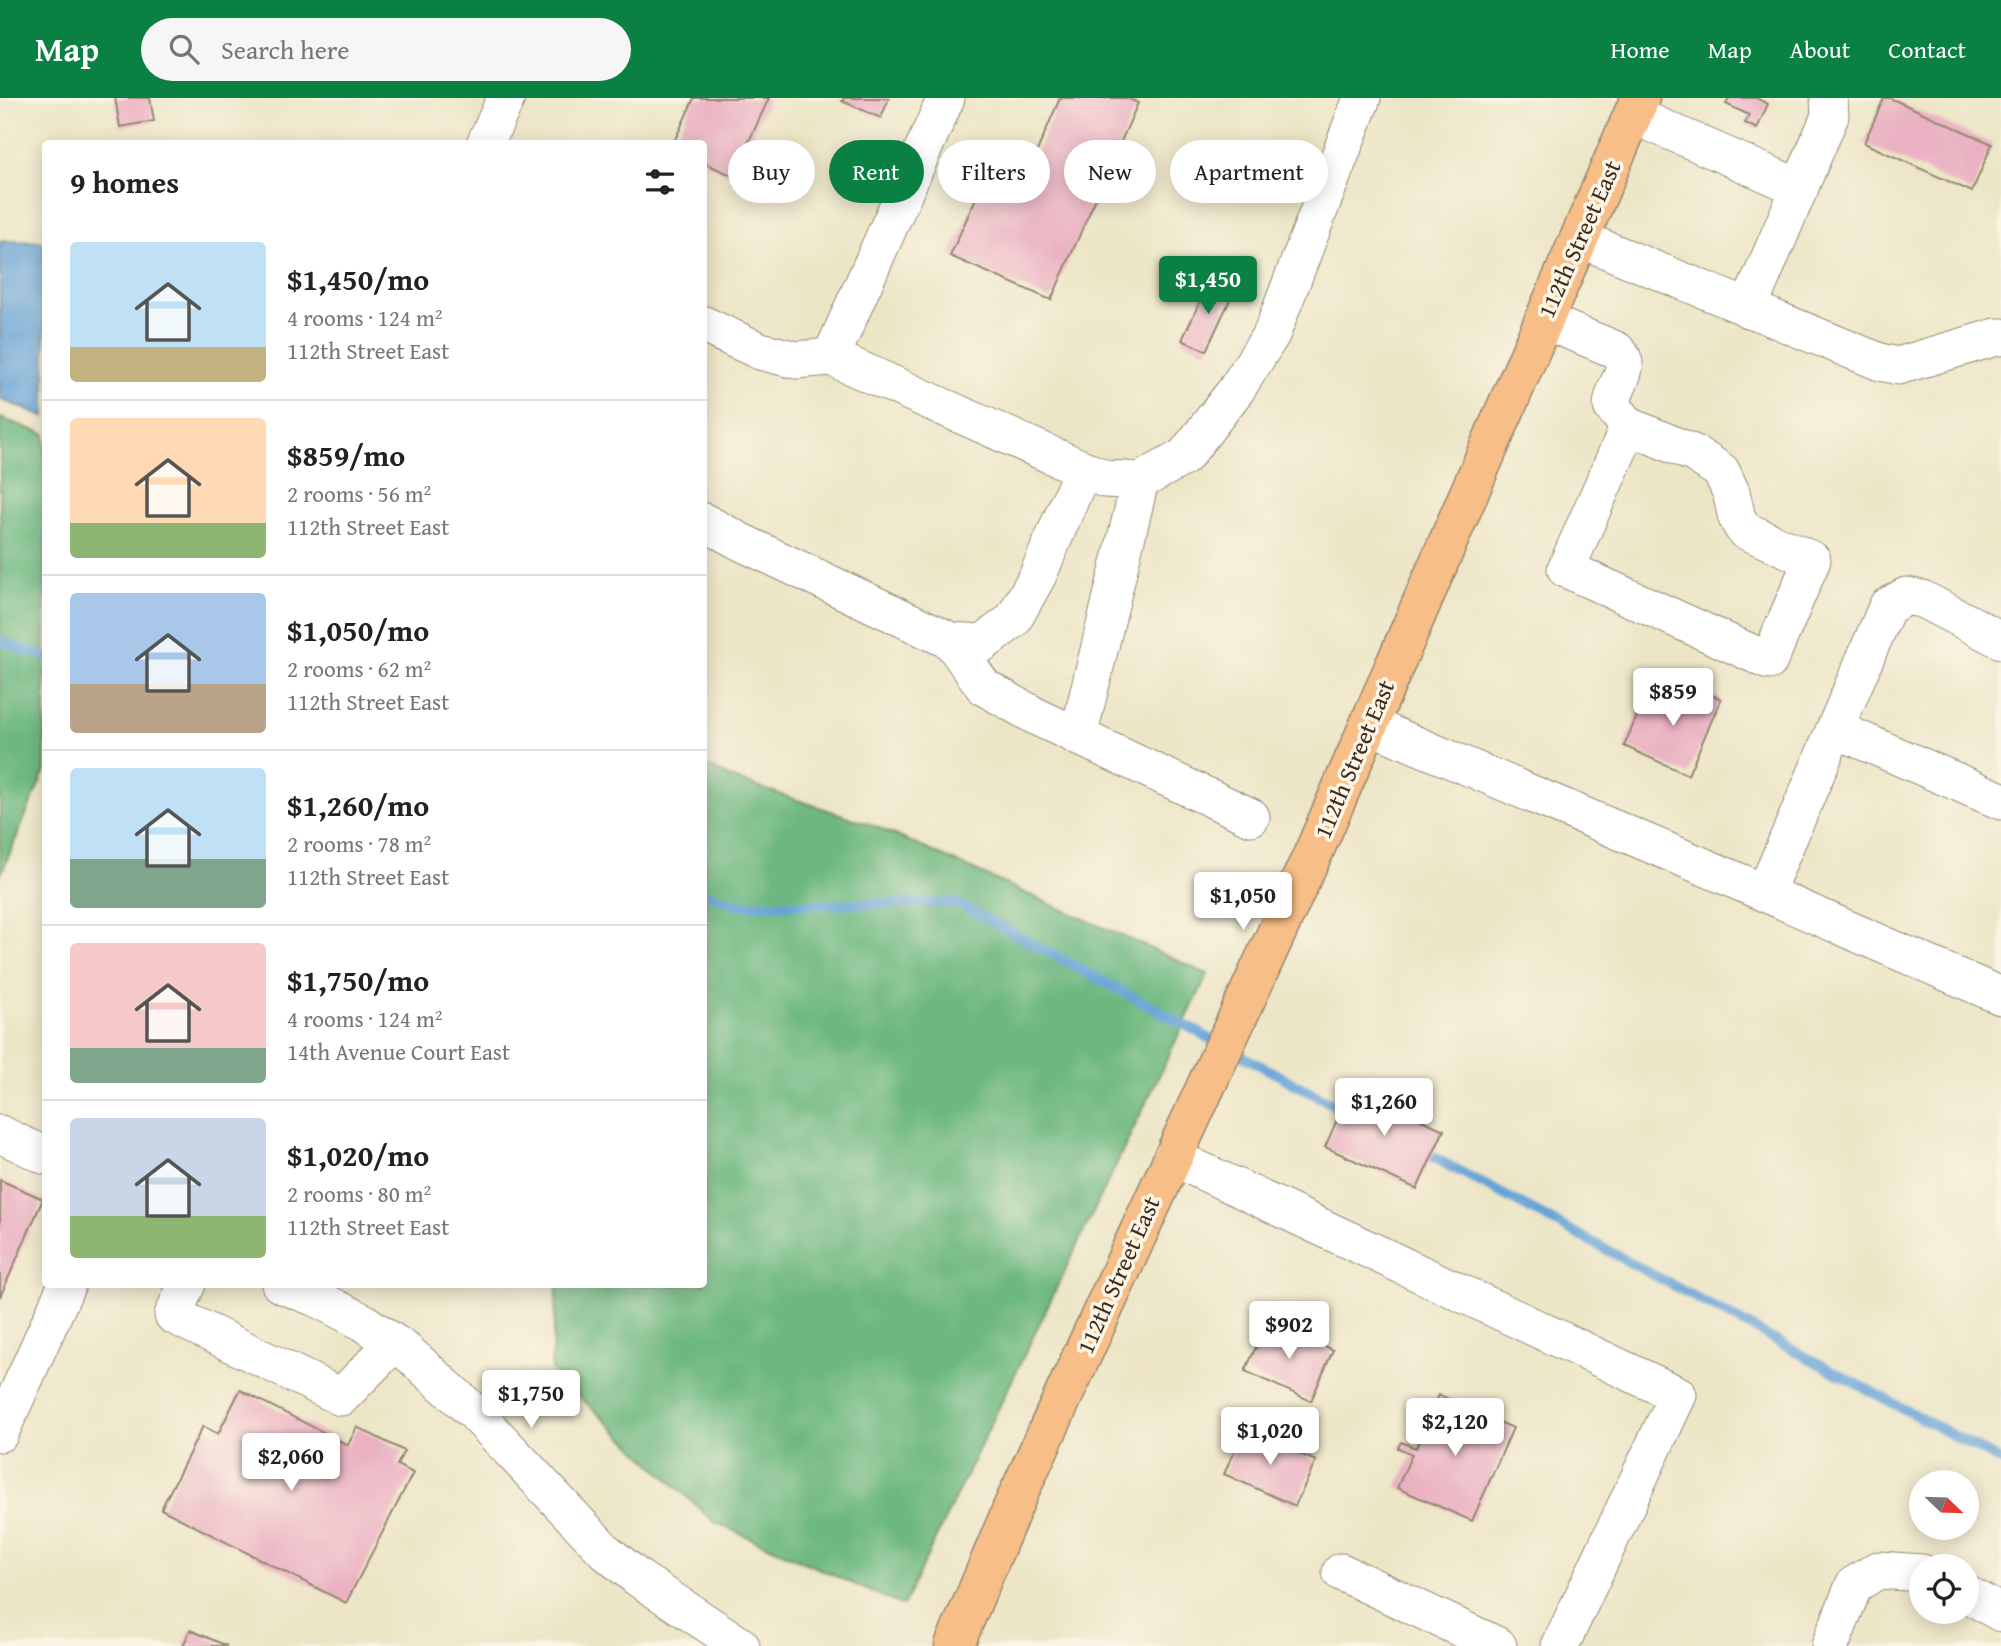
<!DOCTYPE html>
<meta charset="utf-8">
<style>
:root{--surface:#fff;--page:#f6f6f6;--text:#222;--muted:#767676;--line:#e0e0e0;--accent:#0b8043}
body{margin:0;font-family:"Gentium Book Plus",serif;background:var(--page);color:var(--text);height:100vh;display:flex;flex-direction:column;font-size:26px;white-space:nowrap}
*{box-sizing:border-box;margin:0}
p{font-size:23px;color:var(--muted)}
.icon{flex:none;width:38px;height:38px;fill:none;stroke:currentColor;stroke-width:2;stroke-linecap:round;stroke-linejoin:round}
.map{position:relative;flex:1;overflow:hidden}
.details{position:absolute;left:42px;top:42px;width:665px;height:1148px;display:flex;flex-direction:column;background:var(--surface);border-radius:7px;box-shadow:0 4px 18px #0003}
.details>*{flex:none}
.banner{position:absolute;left:728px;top:42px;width:665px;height:63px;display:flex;gap:14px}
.needle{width:46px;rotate:113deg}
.buttons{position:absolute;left:1909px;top:1372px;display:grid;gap:14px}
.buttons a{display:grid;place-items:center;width:70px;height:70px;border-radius:50%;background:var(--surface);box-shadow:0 4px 18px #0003;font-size:35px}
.price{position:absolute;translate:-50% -60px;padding:0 16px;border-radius:7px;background:#fff;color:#222;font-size:23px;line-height:46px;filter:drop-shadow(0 2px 4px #0008)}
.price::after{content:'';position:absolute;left:50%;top:42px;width:21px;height:16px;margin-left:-10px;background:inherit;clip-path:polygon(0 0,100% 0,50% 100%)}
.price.on{background:var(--accent);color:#fff}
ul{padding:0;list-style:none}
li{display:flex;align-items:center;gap:21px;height:175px;padding:0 28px}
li+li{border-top:2px solid var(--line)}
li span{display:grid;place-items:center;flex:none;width:196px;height:140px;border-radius:7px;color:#555}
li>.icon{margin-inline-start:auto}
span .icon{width:84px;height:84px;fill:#fffc;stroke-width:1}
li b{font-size:30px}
h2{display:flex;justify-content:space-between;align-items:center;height:84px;padding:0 28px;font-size:30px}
.pill{padding:0 24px;border-radius:32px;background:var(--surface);box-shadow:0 4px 18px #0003;font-size:24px;line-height:63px}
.pill.on{background:var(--accent);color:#fff}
header{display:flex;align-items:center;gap:42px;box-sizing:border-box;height:98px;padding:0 35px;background:var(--accent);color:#fff}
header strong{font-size:33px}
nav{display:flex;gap:38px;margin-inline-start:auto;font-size:24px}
.search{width:490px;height:63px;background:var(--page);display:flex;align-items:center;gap:18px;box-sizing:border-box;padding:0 24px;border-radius:38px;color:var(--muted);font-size:26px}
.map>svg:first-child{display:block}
.forest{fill:#6db880;stroke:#54714f;stroke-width:2}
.water{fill:#65a3d7;stroke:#50667a;stroke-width:2}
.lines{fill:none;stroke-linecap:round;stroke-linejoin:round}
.stream{stroke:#65a3d7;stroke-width:10}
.building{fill:#eab1c2}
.minor-casing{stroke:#948872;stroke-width:39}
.major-casing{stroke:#948872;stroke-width:41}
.minor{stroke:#fff;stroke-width:37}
.major{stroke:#f7be87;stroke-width:38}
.labels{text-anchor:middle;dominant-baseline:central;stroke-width:7;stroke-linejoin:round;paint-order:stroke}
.street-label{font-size:24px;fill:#3b2a1e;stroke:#fcf5e5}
</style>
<header>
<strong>Map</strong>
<div class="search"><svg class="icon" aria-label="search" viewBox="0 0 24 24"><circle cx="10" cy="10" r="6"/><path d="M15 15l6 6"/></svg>Search here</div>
<nav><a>Home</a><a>Map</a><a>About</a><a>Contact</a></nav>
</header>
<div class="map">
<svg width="2001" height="1548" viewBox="0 0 2001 1548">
<rect width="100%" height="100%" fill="#fcf5e5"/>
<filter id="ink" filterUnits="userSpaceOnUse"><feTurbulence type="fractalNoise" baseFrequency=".0143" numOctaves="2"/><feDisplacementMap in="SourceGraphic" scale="14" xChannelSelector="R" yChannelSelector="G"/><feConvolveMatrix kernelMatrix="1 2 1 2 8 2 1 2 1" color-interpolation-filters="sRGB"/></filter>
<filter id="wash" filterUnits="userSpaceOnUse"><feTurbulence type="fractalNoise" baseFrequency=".00686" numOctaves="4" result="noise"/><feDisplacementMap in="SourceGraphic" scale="28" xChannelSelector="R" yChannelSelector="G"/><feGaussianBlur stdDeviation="1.57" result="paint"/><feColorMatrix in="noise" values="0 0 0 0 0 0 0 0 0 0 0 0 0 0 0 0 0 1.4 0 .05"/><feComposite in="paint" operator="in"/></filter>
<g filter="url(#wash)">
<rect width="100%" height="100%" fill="#ece5c6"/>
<!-- forest -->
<g class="forest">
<polygon points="0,320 45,336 45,672 0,778"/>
<polygon points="704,666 731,680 870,726 1208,876 903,1508 714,1424 551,1272 557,1187 704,1186"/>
</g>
<!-- water -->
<polygon class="water" points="0,143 45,144 45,319 0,301"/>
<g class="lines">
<!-- stream -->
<g class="stream">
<polyline points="0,543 46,559"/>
<polyline points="704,795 739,807 957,805 1353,1017"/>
<polyline points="1420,1052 2001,1363"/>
</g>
</g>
<g id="blocks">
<!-- building -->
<g class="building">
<polygon points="115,0 150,0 154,23 120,29"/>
<polygon points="694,0 769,0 733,78 704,65 704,46 673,46"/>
<polygon points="844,0 889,0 881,20 842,3"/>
<polygon points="1060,0 1127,0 1138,5 1051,202 950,158 991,66 1025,81"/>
<polygon points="1729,0 1756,0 1768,6 1757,31 1745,25 1749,17 1726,6"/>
<polygon points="1884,0 1890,0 1992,46 1972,94 1864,45"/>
<polygon points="1210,182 1234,193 1206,253 1182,242"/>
<polygon points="1689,588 1721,601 1688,677 1624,648 1649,590 1681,605"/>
<polygon points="1351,990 1444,1032 1417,1091 1325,1049"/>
<polygon points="0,1082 43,1101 0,1199"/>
<polygon points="1268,1223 1333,1252 1311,1303 1245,1273"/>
<polygon points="240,1292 348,1347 357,1329 404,1353 397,1367 413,1375 346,1505 161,1411 203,1328 218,1336"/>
<polygon points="1439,1297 1513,1330 1472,1423 1397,1390 1412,1356 1398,1350 1401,1344 1416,1350"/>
<polygon points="1244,1331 1316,1363 1295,1408 1224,1376"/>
<polygon points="190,1532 227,1548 183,1548"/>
</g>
</g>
</g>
<g filter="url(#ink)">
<use href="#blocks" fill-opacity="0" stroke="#948872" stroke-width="2"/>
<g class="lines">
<!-- minor casing -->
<g class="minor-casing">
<g id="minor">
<polyline points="946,0 831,259 1105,381 1140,383 1184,359 1236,292 1272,235 1362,0"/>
<polyline points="1633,17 1800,90"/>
<polyline points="485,46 506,0"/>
<polyline points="1580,141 1880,264 1898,268 1996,239 2001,239"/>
<polyline points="1748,211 1830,18 1829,0"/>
<path d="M 1543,222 L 1616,252 C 1636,270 1613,285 1612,308 L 1629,328 L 1695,356 L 1721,373 L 1731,394 L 1737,420 L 1744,432 L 1812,462 L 1769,563 L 1566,471 L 1629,328"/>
<polyline points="704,227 760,253 796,262 831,259"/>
<polyline points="704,424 741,444 951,543 983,545 1013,522 1038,477 1083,371"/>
<polyline points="951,543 984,589 1037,619 1251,719"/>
<polyline points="1369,627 1721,776 2001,898"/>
<polyline points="1835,631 2001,703"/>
<polyline points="1078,639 1140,383"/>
<polyline points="1765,795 1887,509 1906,498 1922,501 2001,542"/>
<polyline points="0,1036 46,1058"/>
<polyline points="1172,1059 1678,1297 1560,1548"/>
<polyline points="187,1186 173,1217 341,1299 394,1245"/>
<polyline points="280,1186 316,1200 363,1224 406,1253 476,1316 606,1454 638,1480 741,1548"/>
<polyline points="0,1335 67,1186"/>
<polyline points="1341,1474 1498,1548"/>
<polyline points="1967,1496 2001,1515"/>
<polyline points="1830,1548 1854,1487 1878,1472 1922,1475"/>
</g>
</g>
<!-- major casing -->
<g class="major-casing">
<polyline id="major" points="954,1548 1016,1401 1316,749 1640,0"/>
</g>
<!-- minor -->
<use href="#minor" class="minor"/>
<!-- major -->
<use href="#major" class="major"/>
</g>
</g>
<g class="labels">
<!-- street labels -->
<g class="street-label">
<text transform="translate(1579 141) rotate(-66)">112th Street East</text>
<text transform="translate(1354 661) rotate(-67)">112th Street East</text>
<text transform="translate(1118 1177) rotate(-66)">112th Street East</text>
</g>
</g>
</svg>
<div class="buttons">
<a><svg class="needle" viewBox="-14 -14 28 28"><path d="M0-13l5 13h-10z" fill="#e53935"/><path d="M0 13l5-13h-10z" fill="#767676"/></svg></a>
<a><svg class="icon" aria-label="locate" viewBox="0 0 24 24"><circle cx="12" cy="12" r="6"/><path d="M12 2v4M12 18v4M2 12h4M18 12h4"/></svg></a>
</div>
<b class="price on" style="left:1208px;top:218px">$1,450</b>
<b class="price" style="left:1673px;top:630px">$859</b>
<b class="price" style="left:1243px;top:834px">$1,050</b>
<b class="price" style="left:1384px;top:1040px">$1,260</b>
<b class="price" style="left:1289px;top:1263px">$902</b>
<b class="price" style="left:531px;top:1332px">$1,750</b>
<b class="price" style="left:1455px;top:1360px">$2,120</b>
<b class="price" style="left:1270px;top:1369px">$1,020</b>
<b class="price" style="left:291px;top:1395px">$2,060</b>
<div class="banner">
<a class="pill">Buy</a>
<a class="pill on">Rent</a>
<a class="pill">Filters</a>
<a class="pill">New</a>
<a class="pill">Apartment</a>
</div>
<section class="details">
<h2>9 homes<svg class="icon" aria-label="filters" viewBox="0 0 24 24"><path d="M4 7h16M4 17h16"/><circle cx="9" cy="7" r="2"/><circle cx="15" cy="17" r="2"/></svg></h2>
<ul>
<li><span style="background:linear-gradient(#bfe0f5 75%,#c2b280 0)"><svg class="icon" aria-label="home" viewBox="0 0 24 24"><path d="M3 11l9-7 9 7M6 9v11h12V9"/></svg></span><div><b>$1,450/mo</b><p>4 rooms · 124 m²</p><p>112th Street East</p></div></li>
<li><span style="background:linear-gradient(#ffd9b3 75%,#8fb573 0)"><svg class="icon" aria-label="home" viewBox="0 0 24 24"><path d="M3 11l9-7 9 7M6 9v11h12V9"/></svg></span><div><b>$859/mo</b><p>2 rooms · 56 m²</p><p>112th Street East</p></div></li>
<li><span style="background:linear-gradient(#a9c7e8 65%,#b9a48a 0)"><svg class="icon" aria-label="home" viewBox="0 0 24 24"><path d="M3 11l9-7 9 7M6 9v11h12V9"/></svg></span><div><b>$1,050/mo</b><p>2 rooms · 62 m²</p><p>112th Street East</p></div></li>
<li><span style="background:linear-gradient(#bfe0f5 65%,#7fa58c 0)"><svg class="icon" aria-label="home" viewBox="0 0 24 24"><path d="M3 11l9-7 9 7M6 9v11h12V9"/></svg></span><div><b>$1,260/mo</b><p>2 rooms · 78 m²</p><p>112th Street East</p></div></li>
<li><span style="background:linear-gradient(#f6c9c9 75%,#7fa58c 0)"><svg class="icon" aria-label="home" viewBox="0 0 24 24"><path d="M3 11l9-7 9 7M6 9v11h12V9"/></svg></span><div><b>$1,750/mo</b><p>4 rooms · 124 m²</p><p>14th Avenue Court East</p></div></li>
<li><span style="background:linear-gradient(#c9d6e8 70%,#8fb573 0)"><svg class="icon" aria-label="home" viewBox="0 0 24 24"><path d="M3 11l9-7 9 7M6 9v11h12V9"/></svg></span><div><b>$1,020/mo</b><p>2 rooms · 80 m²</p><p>112th Street East</p></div></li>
</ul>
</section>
</div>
